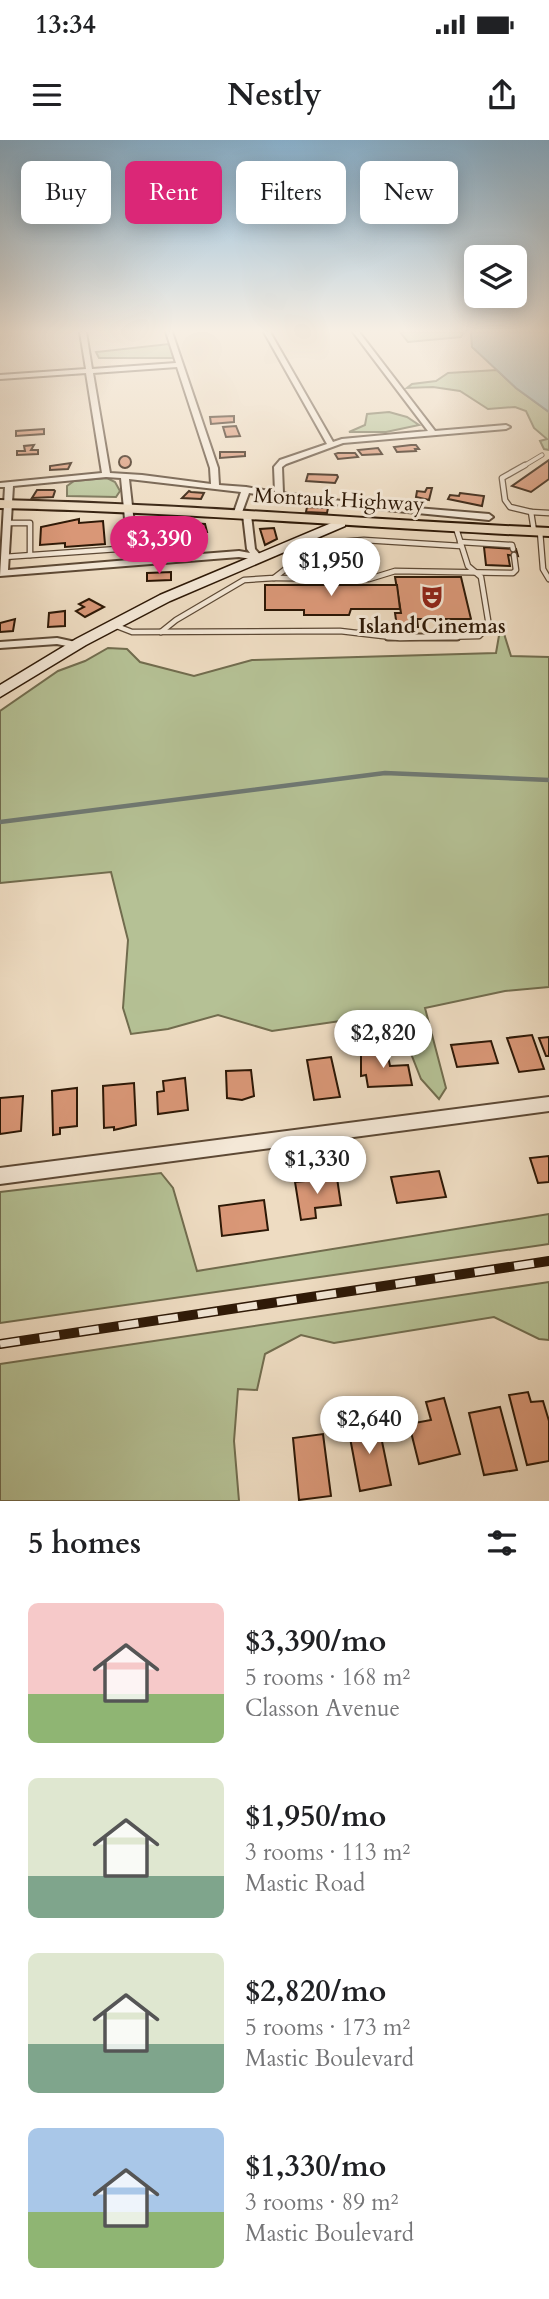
<!DOCTYPE html>
<meta charset="utf-8">
<style>
:root{--surface:#fff;--page:#f6f6f6;--text:#202124;--muted:#757577;--accent:#db2777}
body{margin:0;font-family:Cardo,serif;background:var(--page);color:var(--text);height:100vh;display:flex;flex-direction:column;font-size:26px;white-space:nowrap}
*{box-sizing:border-box;margin:0}
p{font-size:23px;color:var(--muted)}
.icon{flex:none;width:38px;height:38px;fill:none;stroke:currentColor;stroke-width:2;stroke-linecap:round;stroke-linejoin:round}
.map{position:relative;height:1361px;overflow:hidden}
.drawer{display:flex;flex-direction:column;background:var(--surface);flex:1}
.drawer>*{flex:none}
.guide{position:absolute;left:21px;top:21px;width:508px;height:63px;display:flex;gap:14px}
.controls{position:absolute;left:464px;top:105px;display:grid;gap:14px}
.controls a{display:grid;place-items:center;width:63px;height:63px;border-radius:10px;background:var(--surface);box-shadow:0 4px 18px #0003;font-size:35px}
.price{position:absolute;translate:-50% -60px;padding:0 16px;border-radius:24px;background:#fff;color:#222;font-size:23px;line-height:46px;filter:drop-shadow(0 2px 4px #0008)}
.price::after{content:'';position:absolute;left:50%;top:42px;width:21px;height:16px;margin-left:-10px;background:inherit;clip-path:polygon(0 0,100% 0,50% 100%)}
.price.selected{background:var(--accent);color:#fff}
ul{padding:0;list-style:none}
li{display:flex;align-items:center;gap:21px;height:175px;padding:0 28px}
li span{display:grid;place-items:center;flex:none;width:196px;height:140px;border-radius:10px;color:#555}
li>.icon{margin-inline-start:auto}
span .icon{width:84px;height:84px;fill:#fffc;stroke-width:1}
li b{font-size:30px}
h2{display:flex;justify-content:space-between;align-items:center;height:84px;padding:0 28px;font-size:30px}
.pill{padding:0 24px;border-radius:10px;background:var(--surface);box-shadow:0 4px 18px #0003;font-size:24px;line-height:63px}
.pill.selected{background:var(--accent);color:#fff}
.status{display:flex;justify-content:space-between;align-items:center;height:49px;padding:0 35px;background:var(--surface);direction:ltr}
.status svg{height:19px;fill:currentColor}
header{display:flex;justify-content:space-between;align-items:center;height:91px;padding:0 28px;background:var(--surface);font-size:32px;font-weight:800}
.map>svg:first-child{display:block}
.green{fill:#b5c195;stroke:#716c4e;stroke-width:2}
.water{fill:#9bbabb;stroke:#6f7973;stroke-width:2}
.lines{fill:none;stroke-linecap:round;stroke-linejoin:round}
.stream{stroke:#6f7973;stroke-width:4.5}
.building{fill:#d99777;stroke:#2d1806;stroke-width:2}
.service-far2-casing{stroke:#5d4935;stroke-width:5}
.service-far1-casing{stroke:#5d4935;stroke-width:7}
.service-casing{stroke:#5d4935;stroke-width:9}
.minor-casing{stroke:#5d4935;stroke-width:4}
.secondary-casing{stroke:#2d1806;stroke-width:3}
.primary-casing{stroke:#2d1806;stroke-width:4}
.service-far2{stroke:#f4e8d7;stroke-width:3.5}
.service-far1{stroke:#f4e8d7;stroke-width:4.5}
.service{stroke:#f4e8d7;stroke-width:5}
.minor{fill:#f4e8d7;fill-rule:evenodd}
.secondary{fill:#f4e8d7;fill-rule:evenodd}
.primary{fill:#eedcc2;fill-rule:evenodd}
.rail-casing{stroke:#2d1806;stroke-width:10}
.rail{stroke:#f4e8d7;stroke-width:7;stroke-dasharray:20;stroke-linecap:butt}
.labels{text-anchor:middle;dominant-baseline:central;stroke-width:6;stroke-linejoin:round;paint-order:stroke}
.far-street-label{font-size:21px;fill:#2d1806;stroke:#f4e8d7}
.far-poi-label{font-size:21px;font-weight:bold;fill:#2d1806;stroke:#f4e8d7}
</style>
<div class="status"><b>13:34</b><svg viewBox="0 0 49 12"><path d="M0 12V9h3v3zM5 12V6h3v6zM10 12V3h3v9zM15 12V0h3v12zM26 1h20v11H26zM47 4h2v5h-2z"/></svg></div>
<header><svg class="icon" aria-label="menu" viewBox="0 0 24 24"><path d="M4 6h16M4 12h16M4 18h16"/></svg>Nestly<svg class="icon" aria-label="share" viewBox="0 0 24 24"><path d="M12 15V3M7 8l5-5 5 5M5 13v7h14v-7"/></svg></header>
<div class="map">
<svg width="549" height="1361" viewBox="0 0 549 1361">
<rect width="100%" height="100%" fill="#eedcc2"/>
<filter id="stains"><feTurbulence type="fractalNoise" baseFrequency=".00286" numOctaves="4"/><feColorMatrix values="0 0 0 0 .2 0 0 0 0 .09 0 0 0 0 .02 0 0 0 .5 -.17"/></filter>
<radialGradient id="worn" r=".72"><stop offset=".6" stop-color="#630" stop-opacity="0"/><stop offset="1" stop-color="#630" stop-opacity=".3"/></radialGradient>
<!-- green -->
<g class="green">
<polygon points="400,192 464,192 461,197 408,202"/>
<polygon points="169,204 174,218 99,218 96,212"/>
<polygon points="497,230 516,248 549,272 549,310 544,309 540,301 547,299 534,288 526,271 515,267 488,269 460,251 433,247 407,248 412,244 436,241 448,233"/>
<polygon points="389,272 407,277 419,285 386,292 349,292 365,285 367,274"/>
<polygon points="107,338 115,342 120,351 116,357 67,356 67,346 74,341"/>
<polygon points="501,484 511,516 549,517 549,847 505,851 425,868 446,948 439,959 421,939 395,873 272,891 218,875 168,889 131,894 123,868 128,800 111,732 0,743 0,571 58,531 85,521 108,508 127,509 140,522 194,536 252,520 496,513"/>
<polygon points="161,1033 173,1048 197,1131 549,1074 549,1104 0,1183 0,1052"/>
<polygon points="549,1142 549,1200 539,1199 494,1177 334,1203 301,1195 265,1214 257,1250 238,1249 234,1301 239,1361 0,1361 0,1224"/>
</g>
<!-- water -->
<polygon class="water" points="471,192 549,192 549,272 516,248 472,207"/>
<g class="lines">
<!-- stream -->
<polyline class="stream" points="0,682 385,633 549,640"/>
</g>
<!-- building -->
<g class="building">
<polygon points="234,276 234,282 211,284 210,277"/>
<polygon points="236,286 240,296 226,297 223,287"/>
<polygon points="44,289 44,294 16,296 16,291"/>
<polygon points="34,305 31,310 38,310 38,314 17,315 17,311 25,311 24,306"/>
<polygon points="411,305 416,305 419,309 415,309 416,311 397,312 394,307"/>
<polygon points="378,308 382,314 362,315 358,310"/>
<polygon points="220,312 245,312 245,316 220,318"/>
<polygon points="338,313 355,313 358,317 338,319 335,314"/>
<circle cx="125" cy="322" r="6"/>
<polygon points="549,320 549,339 531,352 512,346"/>
<polygon points="71,323 68,329 50,330 50,326"/>
<polygon points="308,334 337,335 338,337 335,343 306,341"/>
<polygon points="427,348 432,348 429,360 416,357 417,351 425,352"/>
<polygon points="37,350 54,350 55,351 53,357 32,358"/>
<polygon points="189,351 191,352 204,353 201,359 182,358"/>
<polygon points="460,353 484,356 482,366 448,359 450,355 459,356"/>
<polygon points="307,367 328,368 327,373 306,372"/>
<polygon points="79,379 79,383 103,381 105,404 65,407 65,403 40,405 41,387"/>
<polygon points="157,381 205,384 207,392 147,396 145,382"/>
<polygon points="274,388 277,399 265,405 260,389"/>
<polygon points="484,407 516,409 518,416 508,415 510,426 486,425"/>
<polygon points="171,432 171,440 147,441 147,433"/>
<polygon points="395,437 461,437 471,479 417,479 418,487 397,487 395,473 401,473"/>
<polygon points="265,445 397,445 400,469 351,469 349,475 304,475 304,470 265,470"/>
<polygon points="89,459 104,467 85,477 76,471 84,467 79,464"/>
<polygon points="65,471 65,486 48,487 49,473"/>
<polygon points="15,479 13,491 0,492 0,483"/>
<polygon points="375,881 377,892 354,894 352,883"/>
<polygon points="532,895 544,929 519,932 507,898"/>
<polygon points="549,897 549,916 546,916 539,898"/>
<polygon points="491,901 498,923 457,927 451,905"/>
<polygon points="378,909 387,911 390,926 408,925 412,945 368,947 366,935 361,936 361,914 368,914 368,910"/>
<polygon points="331,917 340,957 314,960 307,920"/>
<polygon points="251,930 254,956 242,960 227,958 226,931"/>
<polygon points="185,938 188,970 158,974 157,952 164,951 163,941"/>
<polygon points="134,943 136,985 114,990 114,987 104,988 103,946"/>
<polygon points="77,948 77,986 60,988 60,994 53,995 52,951"/>
<polygon points="23,956 21,991 0,994 0,958"/>
<polygon points="549,1016 549,1042 538,1043 530,1018"/>
<polygon points="439,1031 446,1057 397,1063 391,1037"/>
<polygon points="337,1038 341,1065 315,1068 316,1078 301,1080 295,1042"/>
<polygon points="264,1060 268,1090 222,1096 219,1066"/>
<polygon points="528,1252 531,1262 543,1261 549,1281 549,1321 527,1325 509,1255"/>
<polygon points="444,1258 460,1314 419,1324 409,1284 431,1280 426,1262"/>
<polygon points="500,1267 517,1330 484,1335 469,1273"/>
<polygon points="378,1282 391,1345 360,1351 348,1287"/>
<polygon points="323,1294 331,1356 299,1360 293,1298"/>
</g>
<g class="lines">
<!-- service-far2 casing -->
<g class="service-far2-casing">
<polyline id="service-far2" points="522,327 542,315"/>
</g>
<!-- service-far1 casing -->
<g class="service-far1-casing">
<g id="service-far1">
<polyline points="525,325 502,338 505,360 510,367 531,372 534,391"/>
<polyline points="531,372 549,373"/>
<polyline points="7,383 30,383 30,415"/>
<polyline points="540,391 543,429 549,439"/>
<polyline points="191,402 194,418"/>
<polyline points="460,402 512,405 513,409"/>
<polyline points="4,417 132,408"/>
<polyline points="274,438 369,439 395,431 513,433 516,430 514,415"/>
<polyline points="114,485 132,492 340,491 400,498 479,496 489,486 481,437 468,426 456,388"/>
<polyline points="161,492 176,480 244,440 274,438 292,424 339,402 364,400 461,406"/>
</g>
</g>
<!-- service casing -->
<g class="service-casing">
<polyline id="service" points="388,497 457,497"/>
</g>
<!-- minor casing -->
<g class="minor-casing">
<g id="minor">
<path d="M 80,192 L 86,192 L 92,229 L 176,223 L 166,192 L 172,192 L 218,328 L 219,345 L 246,347 L 275,352 L 274,327 L 280,320 L 327,304 L 264,192 L 270,192 L 333,302 L 342,299 L 428,291 L 353,192 L 359,192 L 435,291 L 506,285 L 510,287 L 506,289 L 343,303 L 286,324 L 282,327 L 283,353 L 356,363 L 489,374 L 493,377 L 489,380 L 356,367 L 249,353 L 241,375 L 237,378 L 233,375 L 241,352 L 129,339 L 138,419 L 239,411 L 250,413 L 247,409 L 243,375 L 247,372 L 251,375 L 255,409 L 262,417 L 258,420 L 239,417 L 0,436 L 5,347 L 0,347 L 0,343 L 102,333 L 86,233 L 0,239 L 0,235 L 86,229 ZM 177,227 L 210,328 L 211,344 L 142,335 L 110,333 L 93,233 ZM 106,337 L 121,338 L 129,420 L 8,430 L 13,346 Z"/>
<polygon points="57,498 80,503 81,505 76,508 57,504 0,508 0,502"/>
<polygon points="549,957 549,971 0,1044 0,1028"/>
</g>
</g>
<!-- secondary casing -->
<g class="secondary-casing">
<polygon id="secondary" points="341,379 345,380 345,386 170,461 86,505 0,557 0,545 76,499 160,455"/>
</g>
<!-- primary casing -->
<g class="primary-casing">
<path id="primary" d="M 0,360 C 183,364 366,380 549,388 L 549,396 C 366,388 183,372 0,368 Z"/>
</g>
<!-- service-far2 -->
<use href="#service-far2" class="service-far2"/>
<!-- service-far1 -->
<use href="#service-far1" class="service-far1"/>
<!-- service -->
<use href="#service" class="service"/>
<!-- minor -->
<use href="#minor" class="minor"/>
<!-- secondary -->
<use href="#secondary" class="secondary"/>
<!-- primary -->
<use href="#primary" class="primary"/>
<!-- rail casing -->
<g class="rail-casing">
<polyline id="rail" points="0,1204 549,1121"/>
</g>
<!-- rail -->
<use href="#rail" class="rail"/>
</g>
<!-- sky -->
<linearGradient id="sky" x2="0" y2="1"><stop stop-color="#89b6d6"/><stop offset="0.5" stop-color="#f7efe4"/><stop offset="1" stop-color="#f7efe4" stop-opacity="0"/></linearGradient>
<rect width="549" height="382" fill="url(#sky)"/>
<!-- icons -->
<defs>
<g id="theatre-bare" transform="scale(1.89)"><path d="M-5-5.5Q0-4 5-5.5V0Q5 5 0 6Q-5 5-5 0ZM-3.3-2.5H-1v1.5H-3.3ZM1-2.5H3.3v1.5H1ZM-2.8 1Q0 5.5 2.8 1Z" fill="#8f2418" stroke="#f4e8d7" stroke-width="2.5" paint-order="stroke"/></g>
</defs>
<g fill-rule="evenodd">
<use href="#theatre-bare" x="432" y="457"/>
</g>
<g class="labels">
<!-- far-street labels -->
<g class="far-street-label">
<text transform="translate(339 360) rotate(3)">Montauk Highway</text>
</g>
<!-- far-poi labels -->
<g class="far-poi-label">
<text x="432" y="486">Island Cinemas</text>
</g>
</g>
<rect width="100%" height="100%" filter="url(#stains)"/>
<rect width="100%" height="100%" fill="url(#worn)"/>
</svg>
<div class="controls">
<a><svg class="icon" aria-label="layers" viewBox="0 0 24 24"><path d="M12 4l9 5-9 5-9-5zM3 14l9 5 9-5"/></svg></a>
</div>
<b class="price selected" style="left:159px;top:436px">$3,390</b>
<b class="price" style="left:331px;top:458px">$1,950</b>
<b class="price" style="left:383px;top:930px">$2,820</b>
<b class="price" style="left:317px;top:1056px">$1,330</b>
<b class="price" style="left:369px;top:1316px">$2,640</b>
<div class="guide">
<a class="pill">Buy</a>
<a class="pill selected">Rent</a>
<a class="pill">Filters</a>
<a class="pill">New</a>
</div>
</div>
<section class="drawer">
<h2>5 homes<svg class="icon" aria-label="filters" viewBox="0 0 24 24"><path d="M4 7h16M4 17h16"/><circle cx="9" cy="7" r="2"/><circle cx="15" cy="17" r="2"/></svg></h2>
<ul>
<li><span style="background:linear-gradient(#f6c9c9 65%,#8fb573 0)"><svg class="icon" aria-label="home" viewBox="0 0 24 24"><path d="M3 11l9-7 9 7M6 9v11h12V9"/></svg></span><div><b>$3,390/mo</b><p>5 rooms · 168 m²</p><p>Classon Avenue</p></div></li>
<li><span style="background:linear-gradient(#dfe7d0 70%,#7fa58c 0)"><svg class="icon" aria-label="home" viewBox="0 0 24 24"><path d="M3 11l9-7 9 7M6 9v11h12V9"/></svg></span><div><b>$1,950/mo</b><p>3 rooms · 113 m²</p><p>Mastic Road</p></div></li>
<li><span style="background:linear-gradient(#dfe7d0 65%,#7fa58c 0)"><svg class="icon" aria-label="home" viewBox="0 0 24 24"><path d="M3 11l9-7 9 7M6 9v11h12V9"/></svg></span><div><b>$2,820/mo</b><p>5 rooms · 173 m²</p><p>Mastic Boulevard</p></div></li>
<li><span style="background:linear-gradient(#a9c7e8 60%,#8fb573 0)"><svg class="icon" aria-label="home" viewBox="0 0 24 24"><path d="M3 11l9-7 9 7M6 9v11h12V9"/></svg></span><div><b>$1,330/mo</b><p>3 rooms · 89 m²</p><p>Mastic Boulevard</p></div></li>
</ul>
</section>
